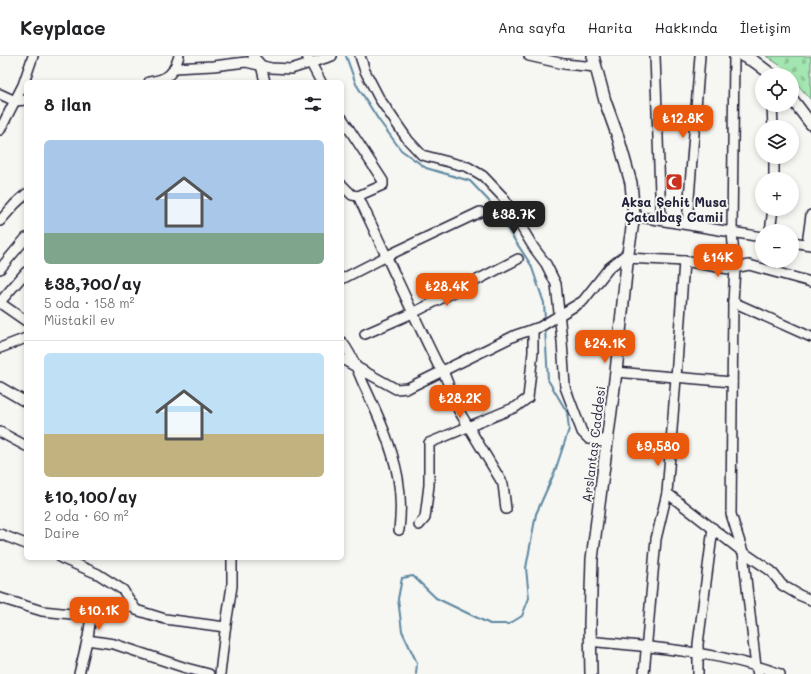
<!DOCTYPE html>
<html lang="tr">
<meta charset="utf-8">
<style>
:root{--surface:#fff;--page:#f2f2f2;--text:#202124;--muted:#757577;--line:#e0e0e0;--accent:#ea580c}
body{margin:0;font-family:Mali,sans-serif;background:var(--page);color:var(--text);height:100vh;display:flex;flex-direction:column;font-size:15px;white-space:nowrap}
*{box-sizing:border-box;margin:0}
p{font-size:13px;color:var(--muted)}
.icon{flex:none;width:22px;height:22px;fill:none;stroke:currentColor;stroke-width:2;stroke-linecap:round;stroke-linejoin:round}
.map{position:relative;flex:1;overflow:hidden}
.side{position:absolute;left:24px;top:24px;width:320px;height:480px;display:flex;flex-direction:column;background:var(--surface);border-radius:6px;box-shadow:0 2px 6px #0003}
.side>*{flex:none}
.tools{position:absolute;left:755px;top:12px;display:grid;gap:8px}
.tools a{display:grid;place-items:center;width:44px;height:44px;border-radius:50%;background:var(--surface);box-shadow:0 2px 6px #0003;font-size:20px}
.price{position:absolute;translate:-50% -34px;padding:0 9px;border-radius:8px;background:var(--accent);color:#fff;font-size:13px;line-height:26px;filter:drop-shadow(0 1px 2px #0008)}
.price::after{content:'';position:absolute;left:50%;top:24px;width:12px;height:9px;margin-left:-6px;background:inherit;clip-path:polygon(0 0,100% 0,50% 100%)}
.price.on{background:#222;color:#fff}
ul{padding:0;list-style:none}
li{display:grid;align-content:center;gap:8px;height:212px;padding:0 20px}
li+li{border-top:1px solid var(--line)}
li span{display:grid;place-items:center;height:124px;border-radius:6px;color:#555}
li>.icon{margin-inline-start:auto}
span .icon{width:72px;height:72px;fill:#fffc;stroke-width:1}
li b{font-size:17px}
h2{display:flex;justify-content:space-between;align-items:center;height:48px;padding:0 20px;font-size:17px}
header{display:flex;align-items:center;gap:24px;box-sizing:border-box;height:56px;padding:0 20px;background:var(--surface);border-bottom:1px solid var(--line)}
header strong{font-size:19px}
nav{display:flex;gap:22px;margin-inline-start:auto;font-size:14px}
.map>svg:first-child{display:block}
.cemetery{fill:url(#cemetery-stones);stroke:#638476}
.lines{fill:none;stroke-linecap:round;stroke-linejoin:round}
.stream{stroke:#5c87a0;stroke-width:2}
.minor-casing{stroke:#22223b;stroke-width:12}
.major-casing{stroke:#22223b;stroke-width:14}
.minor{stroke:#f6f6f2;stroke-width:9}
.major{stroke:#f6f6f2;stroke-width:11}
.labels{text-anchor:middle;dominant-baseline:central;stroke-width:4;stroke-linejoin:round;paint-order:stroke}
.poi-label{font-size:13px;font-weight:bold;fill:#22223b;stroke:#f6f6f2}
.street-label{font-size:13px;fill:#22223b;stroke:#f6f6f2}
</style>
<header>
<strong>Keyplace</strong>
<nav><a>Ana sayfa</a><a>Harita</a><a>Hakkında</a><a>İletişim</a></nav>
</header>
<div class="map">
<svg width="811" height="618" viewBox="0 0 811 618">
<defs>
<pattern id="cemetery-stones" width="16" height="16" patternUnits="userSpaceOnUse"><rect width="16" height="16" fill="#a4e6b1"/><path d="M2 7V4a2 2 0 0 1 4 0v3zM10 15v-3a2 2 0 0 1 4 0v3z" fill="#8dc599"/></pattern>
</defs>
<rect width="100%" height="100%" fill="#f6f6f2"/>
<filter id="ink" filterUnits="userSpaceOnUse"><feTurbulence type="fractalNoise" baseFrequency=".025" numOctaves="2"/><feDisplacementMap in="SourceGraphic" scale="8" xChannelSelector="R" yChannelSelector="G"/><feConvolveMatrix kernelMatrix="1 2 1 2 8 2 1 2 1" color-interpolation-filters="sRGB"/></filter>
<g filter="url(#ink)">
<!-- cemetery -->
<polygon class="cemetery" points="766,0 811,0 811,44 792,22 792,19 789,19 781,10"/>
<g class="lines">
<!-- stream -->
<g class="stream">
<polyline points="346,0 356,28 378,63 401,94 426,112 470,125 489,145 531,209 544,247 545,264"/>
<polyline points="416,618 417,607 402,575 398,543 402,522 413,520 436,542 490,568 509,568 522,560 529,542 526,512 536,458 555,415 569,373 567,356 548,324 545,273"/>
</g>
<!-- minor casing -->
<g class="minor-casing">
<g id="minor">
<polyline points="253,0 261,9 265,26"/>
<polyline points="307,0 321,26"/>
<polyline points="360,0 365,15 379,42 408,84 422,99 468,111 483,120 503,141 534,192 546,208 556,228 562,285 565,331 582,376 589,383 607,385"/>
<polyline points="529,0 564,8 596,11"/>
<polyline points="655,0 661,164"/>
<polyline points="734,0 732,176 735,212 733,246 731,458 743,496 756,611 758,618"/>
<polyline points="174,12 213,10 246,6 271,12 291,13 332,0"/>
<path d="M 149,26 C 168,23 173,19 179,0"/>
<polyline points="0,38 15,45 26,44"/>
<polyline points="772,49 773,71"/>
<polyline points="342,62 383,125 383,129 358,140 352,139 342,129"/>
<polyline points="0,74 23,29 33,0"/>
<polyline points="774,101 774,123"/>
<path d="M 358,140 C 385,196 410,253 438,309 L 443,315 L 459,355 L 503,428 L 506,453"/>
<polyline points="634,160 762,181"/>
<polyline points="0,165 15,148 26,138"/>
<polyline points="687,168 700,0"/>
<polyline points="770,175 773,153"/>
<polyline points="792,186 811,189"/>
<polyline points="807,188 811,159"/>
<polyline points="627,202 684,205 729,213 749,209 811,226"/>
<polyline points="0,213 26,182"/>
<polyline points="342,223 387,200 480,156"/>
<polyline points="0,246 26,216"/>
<polyline points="733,246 811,281"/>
<polyline points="0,247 26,265"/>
<polyline points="365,278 413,257 518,203"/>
<path d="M 342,286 C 352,298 357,313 363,327 C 377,357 392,389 398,422 C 401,439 401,457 399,474"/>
<polyline points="0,292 26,282"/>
<polyline points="342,303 396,333 408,332 516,279 540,271 583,245 609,212 628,197"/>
<polyline points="616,316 732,326"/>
<polyline points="0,331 24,345 26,343"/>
<polyline points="0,376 26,390"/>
<polyline points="667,437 743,496 771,515 782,529 799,539 811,544"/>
<polyline points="419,469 425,462 429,429 429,387 516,351 528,342 533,296 533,273"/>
<polyline points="0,478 26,488"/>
<polyline points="61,502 98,518 123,534 136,554 165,563 225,571"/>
<polyline points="0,542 42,555 91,560"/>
<polyline points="87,584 114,588 186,612 209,618"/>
<path d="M 590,585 C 654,592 719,595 780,618"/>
<polyline points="79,618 88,581 91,561 95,551 134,551"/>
<polyline points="220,618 225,575 232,530 232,502"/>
<polyline points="644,618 656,483 667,437 676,322 684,205"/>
<polyline points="698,618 698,588 713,472"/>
</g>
</g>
<!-- major casing -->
<g class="major-casing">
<g id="major">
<polyline points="743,0 755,6 772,19"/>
<polyline points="792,43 811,68"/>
<polyline points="591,618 590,568 592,503 616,316 628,197 634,160 631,127 618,81 605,45 593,0"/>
</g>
</g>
<!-- minor -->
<use href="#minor" class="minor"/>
<!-- major -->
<use href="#major" class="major"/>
</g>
</g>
<!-- icons -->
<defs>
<g id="mosque-square" transform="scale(0.9)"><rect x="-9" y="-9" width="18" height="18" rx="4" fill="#c8321e" stroke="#f6f6f2"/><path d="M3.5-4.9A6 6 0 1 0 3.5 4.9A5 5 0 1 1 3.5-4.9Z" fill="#fff"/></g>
</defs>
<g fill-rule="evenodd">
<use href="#mosque-square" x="674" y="126"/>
</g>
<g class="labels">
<!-- poi labels -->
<g class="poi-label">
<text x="674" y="145">Aksa Şehit Musa<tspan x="674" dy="15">Çatalbaş Camii</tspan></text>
</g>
<!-- street labels -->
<g class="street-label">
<text transform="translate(593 388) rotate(-83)">Arslantaş Caddesi</text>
</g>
</g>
</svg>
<div class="tools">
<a><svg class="icon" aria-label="locate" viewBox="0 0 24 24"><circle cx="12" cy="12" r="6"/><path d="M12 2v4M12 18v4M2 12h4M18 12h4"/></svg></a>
<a><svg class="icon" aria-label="layers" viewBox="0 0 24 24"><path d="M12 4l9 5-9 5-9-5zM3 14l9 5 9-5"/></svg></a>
<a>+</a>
<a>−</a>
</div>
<b class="price" style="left:683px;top:83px">₺12.8K</b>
<b class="price on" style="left:514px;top:179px">₺38.7K</b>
<b class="price" style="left:718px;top:222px">₺14K</b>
<b class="price" style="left:447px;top:251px">₺28.4K</b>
<b class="price" style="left:605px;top:308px">₺24.1K</b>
<b class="price" style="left:460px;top:363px">₺28.2K</b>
<b class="price" style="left:658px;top:411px">₺9,580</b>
<b class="price" style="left:99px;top:575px">₺10.1K</b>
<section class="side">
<h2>8 ilan<svg class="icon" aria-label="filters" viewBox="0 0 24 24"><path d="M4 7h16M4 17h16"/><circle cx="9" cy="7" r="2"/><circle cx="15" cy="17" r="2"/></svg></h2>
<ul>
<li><span style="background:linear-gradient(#a9c7e8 75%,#7fa58c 0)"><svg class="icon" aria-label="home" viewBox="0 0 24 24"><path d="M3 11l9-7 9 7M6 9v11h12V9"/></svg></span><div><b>₺38,700/ay</b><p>5 oda · 158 m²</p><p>Müstakil ev</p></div></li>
<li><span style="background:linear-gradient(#bfe0f5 65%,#c2b280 0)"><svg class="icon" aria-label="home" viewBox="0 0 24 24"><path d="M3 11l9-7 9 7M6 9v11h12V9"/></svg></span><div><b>₺10,100/ay</b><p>2 oda · 60 m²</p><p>Daire</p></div></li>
</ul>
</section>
</div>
